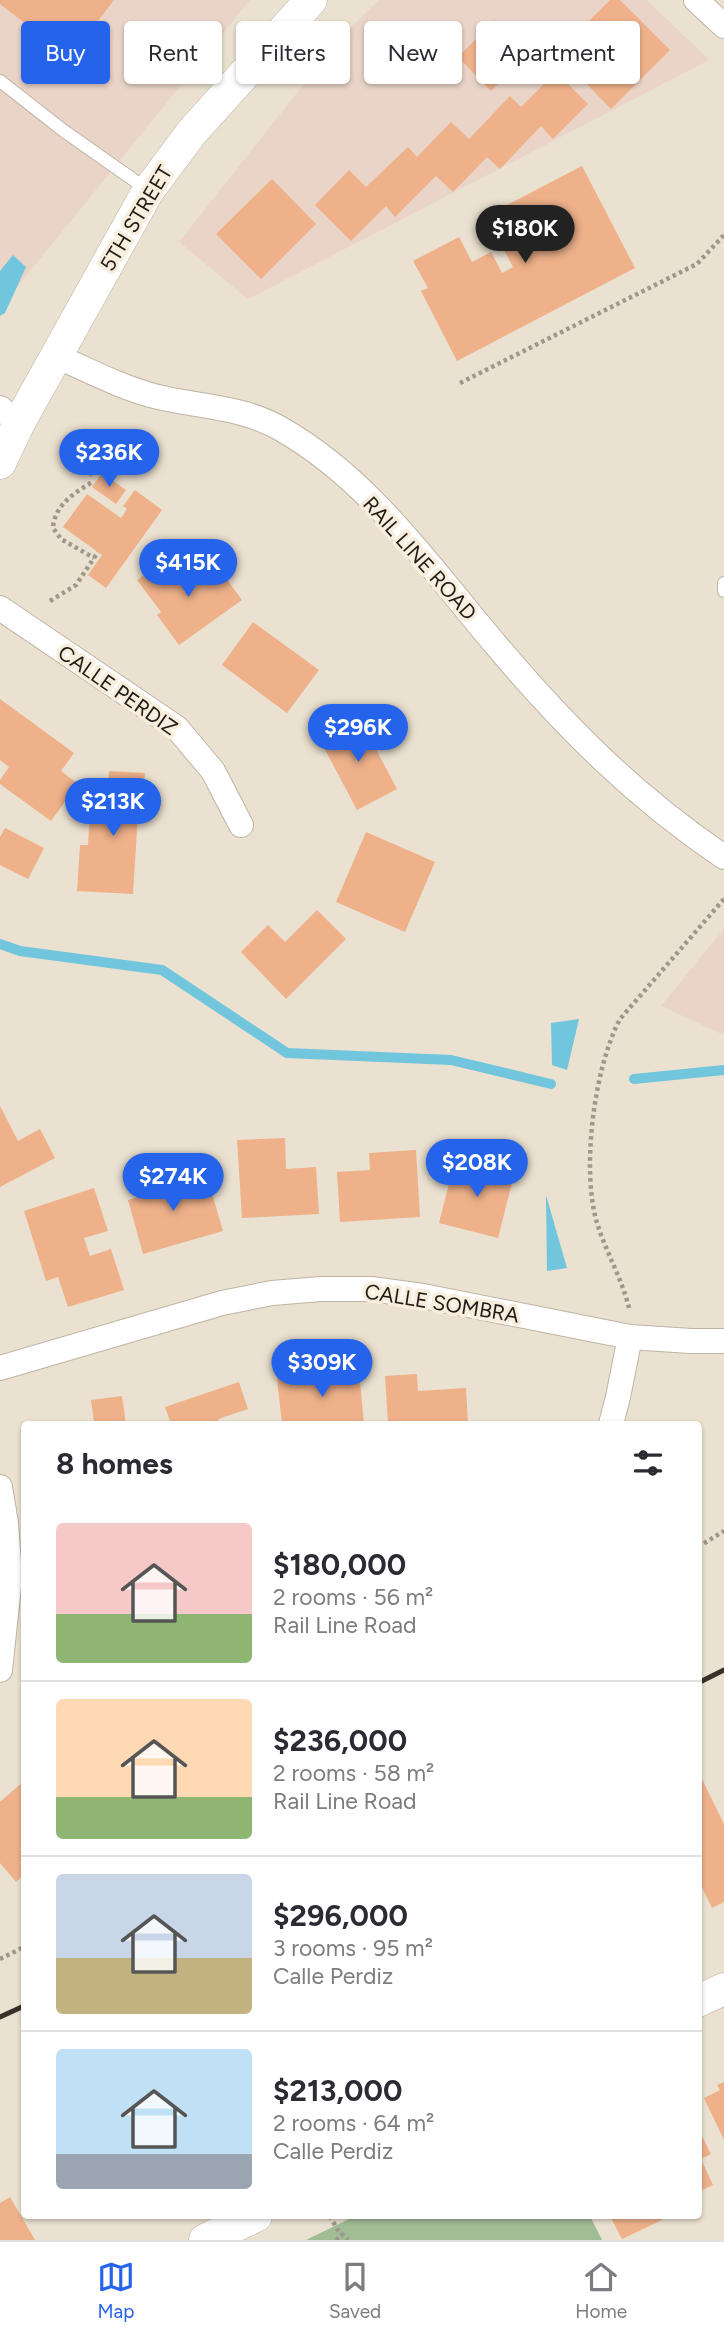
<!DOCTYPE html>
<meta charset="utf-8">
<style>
:root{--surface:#fff;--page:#f7f7f7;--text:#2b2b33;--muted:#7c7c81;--line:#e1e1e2;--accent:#2563eb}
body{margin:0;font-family:Figtree,sans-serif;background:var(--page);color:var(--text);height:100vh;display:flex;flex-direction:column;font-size:26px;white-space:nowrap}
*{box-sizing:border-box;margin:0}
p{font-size:23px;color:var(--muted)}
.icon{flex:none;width:38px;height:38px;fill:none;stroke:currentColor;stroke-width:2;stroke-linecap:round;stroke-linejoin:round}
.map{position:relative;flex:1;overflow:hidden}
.side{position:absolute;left:21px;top:1421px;width:681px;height:798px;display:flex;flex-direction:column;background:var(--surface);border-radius:7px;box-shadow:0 2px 5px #0004}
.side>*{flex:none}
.hud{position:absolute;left:21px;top:21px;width:682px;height:63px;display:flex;gap:14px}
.price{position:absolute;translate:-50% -60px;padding:0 16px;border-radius:24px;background:var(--accent);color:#fff;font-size:23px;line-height:46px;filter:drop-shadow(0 2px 4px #0008)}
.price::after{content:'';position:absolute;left:50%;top:42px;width:21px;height:16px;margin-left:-10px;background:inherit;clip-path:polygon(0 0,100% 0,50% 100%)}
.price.current{background:#222;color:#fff}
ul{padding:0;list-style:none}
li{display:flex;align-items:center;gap:21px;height:175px;padding:0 35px}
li+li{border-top:2px solid var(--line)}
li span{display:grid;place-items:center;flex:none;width:196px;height:140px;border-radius:7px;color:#555}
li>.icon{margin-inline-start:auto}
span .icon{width:84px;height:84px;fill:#fffc;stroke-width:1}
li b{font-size:30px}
h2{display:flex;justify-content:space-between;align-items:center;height:84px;padding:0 35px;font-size:30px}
.pill{padding:0 24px;border-radius:7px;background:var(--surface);box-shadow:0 2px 5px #0004;font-size:24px;line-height:63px}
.pill.current{background:var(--accent);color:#fff}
.tab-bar{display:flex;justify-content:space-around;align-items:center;height:98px;border-top:2px solid var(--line);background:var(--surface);font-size:19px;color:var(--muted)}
.tab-bar a{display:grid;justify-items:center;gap:4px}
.tab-bar .current{color:var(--accent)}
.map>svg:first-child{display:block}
.commercial{fill:#ead3c7}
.green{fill:#a0bd96}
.water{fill:#71c5dd}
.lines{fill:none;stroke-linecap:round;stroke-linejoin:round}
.stream{stroke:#71c5dd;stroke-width:10}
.building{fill:#eeb18a}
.service-casing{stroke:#bfb4a4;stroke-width:14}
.minor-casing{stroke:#bfb4a4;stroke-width:26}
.tertiary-casing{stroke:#bfb4a4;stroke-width:33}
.path{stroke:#9f978b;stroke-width:4.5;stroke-dasharray:3.5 3.5;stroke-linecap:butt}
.service{stroke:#fff;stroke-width:12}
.minor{stroke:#fff;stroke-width:24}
.tertiary{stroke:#fff;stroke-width:32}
.rail{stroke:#36322b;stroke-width:5}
.labels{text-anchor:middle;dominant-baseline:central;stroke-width:7;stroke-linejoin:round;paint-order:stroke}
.street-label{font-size:21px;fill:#1f1c16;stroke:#f9eedd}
</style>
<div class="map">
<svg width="724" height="2240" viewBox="0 0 724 2240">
<rect width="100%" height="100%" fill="#ebe1d0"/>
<!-- commercial -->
<g class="commercial">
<polygon points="0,0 250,0 0,308"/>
<polygon points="379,0 647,0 709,60 248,299 179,242 342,36"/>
<polygon points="724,929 724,1035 661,1006"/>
</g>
<!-- green -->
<polygon class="green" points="355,2216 590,2216 602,2240 306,2240"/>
<!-- water -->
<g class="water">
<polygon points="13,255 26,267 5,313 0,316 0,271"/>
<polygon points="579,1019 567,1070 552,1065 551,1023"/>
<polygon points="546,1195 567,1268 547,1271"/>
</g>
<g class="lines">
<!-- stream -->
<g class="stream">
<polyline points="0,944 20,951 162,970 287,1053 451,1060 551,1084"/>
<polyline points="634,1079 724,1070"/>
</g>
</g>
<!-- building -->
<g class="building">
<polygon points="0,0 114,0 94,26 99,30 74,61 0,4"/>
<polygon points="610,0 620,0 670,50 611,109 557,53"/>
<polygon points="495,20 529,54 491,91 458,57"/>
<polygon points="556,72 588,104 553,139 541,126 500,169 487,157 453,192 436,176 395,217 386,206 351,241 315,205 349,170 366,187 408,147 417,157 451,122 469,139 510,96 521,107"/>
<polygon points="582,166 635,268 457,361 421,291 428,288 413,261 459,237 472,262 491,252 502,273 513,267 486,216"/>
<polygon points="272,179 316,224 261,279 216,234"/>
<polygon points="89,455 100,464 91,477 79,469"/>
<polygon points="102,473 126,490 116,504 92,487"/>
<polygon points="135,490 162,510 106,588 88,575 102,555 63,527 87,494 121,518 127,509 123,506"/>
<polygon points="167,558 188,587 217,566 242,600 179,645 157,615 161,612 137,580"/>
<polygon points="253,622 319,670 287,713 222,665"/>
<polygon points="0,699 74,753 61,771 78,784 51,821 0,784 0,780 9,767 0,760"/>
<polygon points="360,719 397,789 357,810 320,740"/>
<polygon points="109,771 145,773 142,815 138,814 133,894 77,891 80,845 88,845 90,814 107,815"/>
<polygon points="5,828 44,848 28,879 0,865 0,837"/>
<polygon points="366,832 435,862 405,932 336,902"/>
<polygon points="317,910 346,939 286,999 241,952 268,925 285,942"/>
<polygon points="0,1106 18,1141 40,1129 55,1158 0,1187"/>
<polygon points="285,1138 286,1169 316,1167 319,1214 242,1218 237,1140"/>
<polygon points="416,1150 420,1217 340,1222 337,1172 370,1170 369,1153"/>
<polygon points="455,1160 514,1175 498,1238 439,1223"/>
<polygon points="183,1166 192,1195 211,1190 223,1231 143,1254 128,1200 156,1192 152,1175"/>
<polygon points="94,1188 108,1231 84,1238 90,1256 111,1249 124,1290 68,1307 58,1277 46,1281 24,1211"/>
<polygon points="359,1370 364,1424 282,1424 277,1378"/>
<polygon points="417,1374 418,1391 466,1388 468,1424 388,1424 385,1376"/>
<polygon points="239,1382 248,1409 218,1419 220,1424 171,1424 165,1407"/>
<polygon points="122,1396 126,1424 88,1424 94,1422 91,1400"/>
<polygon points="698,1771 724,1824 724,1902 712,1908 698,1879"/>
<polygon points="24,1781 24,1874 16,1882 0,1863 0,1802"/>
<polygon points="724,2082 724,2140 704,2098 720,2090 717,2085"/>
<polygon points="698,2128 711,2154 701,2159 713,2185 698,2192"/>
<polygon points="10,2197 35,2240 0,2240 0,2203"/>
<polygon points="610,2216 660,2216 662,2220 622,2239"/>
</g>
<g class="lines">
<!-- service casing -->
<g class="service-casing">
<g id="service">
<polyline points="0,81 64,131 148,190"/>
<polyline points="724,583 724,591"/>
</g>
</g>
<!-- minor casing -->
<g class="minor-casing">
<g id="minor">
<polyline points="696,0 724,26"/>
<path d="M 56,356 C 88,370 120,387 154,396 C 197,407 242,406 281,429 C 371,480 431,569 496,645 C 565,727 635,797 724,857"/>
<polyline points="0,408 19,423"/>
<polyline points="0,608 177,728 213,771 241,825"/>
<polyline points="0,1368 222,1303 272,1293 321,1289 371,1289 423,1296 630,1337 691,1341 724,1341"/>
<polyline points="611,1424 618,1397 630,1337"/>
<polyline points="0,1487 6,1523 10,1577 0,1670"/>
</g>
</g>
<!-- tertiary casing -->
<g class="tertiary-casing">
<g id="tertiary">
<polyline points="0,463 19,423 148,191 192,132 311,0"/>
<polyline points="698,2001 724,1989"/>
<polyline points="205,2240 256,2216"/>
</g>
</g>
<!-- path -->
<g class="path">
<polyline points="460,383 697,264 724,235"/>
<path d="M 91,483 C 73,493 54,507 53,528 L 61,539 L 94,558"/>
<polyline points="50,601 76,585 98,552"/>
<path d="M 629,1308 C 622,1279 606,1252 597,1223 C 581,1170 594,1068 620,1019 L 724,899"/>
<polyline points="698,1547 724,1531"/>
<polyline points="0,1959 24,1947"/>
<polyline points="330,2216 337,2229 348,2240"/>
<polyline points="336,2240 342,2234"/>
</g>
<!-- service -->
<use href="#service" class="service"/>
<!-- minor -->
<use href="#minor" class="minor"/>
<!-- tertiary -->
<use href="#tertiary" class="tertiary"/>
<!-- rail -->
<g class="rail">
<polyline points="698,1683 724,1670"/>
<polyline points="0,2017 24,2006"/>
</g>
</g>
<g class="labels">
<!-- street labels -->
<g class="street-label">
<text transform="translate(136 218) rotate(-59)">5TH STREET</text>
<text transform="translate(420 558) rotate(48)">RAIL LINE ROAD</text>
<text transform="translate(118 690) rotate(35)">CALLE PERDIZ</text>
<text transform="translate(442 1303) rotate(9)">CALLE SOMBRA</text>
</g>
</g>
</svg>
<b class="price current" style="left:525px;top:265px">$180K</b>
<b class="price" style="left:109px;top:489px">$236K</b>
<b class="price" style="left:188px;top:599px">$415K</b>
<b class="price" style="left:358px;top:764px">$296K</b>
<b class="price" style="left:113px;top:838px">$213K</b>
<b class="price" style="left:477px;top:1199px">$208K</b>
<b class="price" style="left:173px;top:1213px">$274K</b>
<b class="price" style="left:322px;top:1399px">$309K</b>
<div class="hud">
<a class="pill current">Buy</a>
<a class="pill">Rent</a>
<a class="pill">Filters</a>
<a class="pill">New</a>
<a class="pill">Apartment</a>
</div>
<section class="side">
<h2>8 homes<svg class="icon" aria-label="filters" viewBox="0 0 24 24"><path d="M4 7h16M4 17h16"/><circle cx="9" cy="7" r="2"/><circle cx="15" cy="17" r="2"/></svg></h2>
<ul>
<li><span style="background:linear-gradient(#f6c9c9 65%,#8fb573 0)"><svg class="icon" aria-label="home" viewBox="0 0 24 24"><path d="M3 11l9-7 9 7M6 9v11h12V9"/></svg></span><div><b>$180,000</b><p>2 rooms · 56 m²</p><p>Rail Line Road</p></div></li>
<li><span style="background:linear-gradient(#ffd9b3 70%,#8fb573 0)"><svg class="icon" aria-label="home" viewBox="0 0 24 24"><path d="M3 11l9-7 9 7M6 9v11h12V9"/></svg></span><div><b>$236,000</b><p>2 rooms · 58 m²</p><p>Rail Line Road</p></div></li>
<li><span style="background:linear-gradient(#c9d6e8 60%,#c2b280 0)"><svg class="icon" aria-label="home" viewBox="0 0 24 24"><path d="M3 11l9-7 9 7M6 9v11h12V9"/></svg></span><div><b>$296,000</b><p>3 rooms · 95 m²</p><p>Calle Perdiz</p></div></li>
<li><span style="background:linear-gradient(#bfe0f5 75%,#9aa5b1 0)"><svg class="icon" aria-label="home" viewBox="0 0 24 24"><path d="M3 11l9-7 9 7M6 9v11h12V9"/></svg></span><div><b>$213,000</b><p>2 rooms · 64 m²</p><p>Calle Perdiz</p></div></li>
</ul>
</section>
</div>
<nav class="tab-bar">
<a class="current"><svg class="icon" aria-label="map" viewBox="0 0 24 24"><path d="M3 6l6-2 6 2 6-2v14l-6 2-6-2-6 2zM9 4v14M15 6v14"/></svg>Map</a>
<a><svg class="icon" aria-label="saved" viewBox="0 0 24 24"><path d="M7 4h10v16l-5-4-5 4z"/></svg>Saved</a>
<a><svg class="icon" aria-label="home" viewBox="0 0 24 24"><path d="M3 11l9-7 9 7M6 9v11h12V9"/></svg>Home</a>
</nav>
